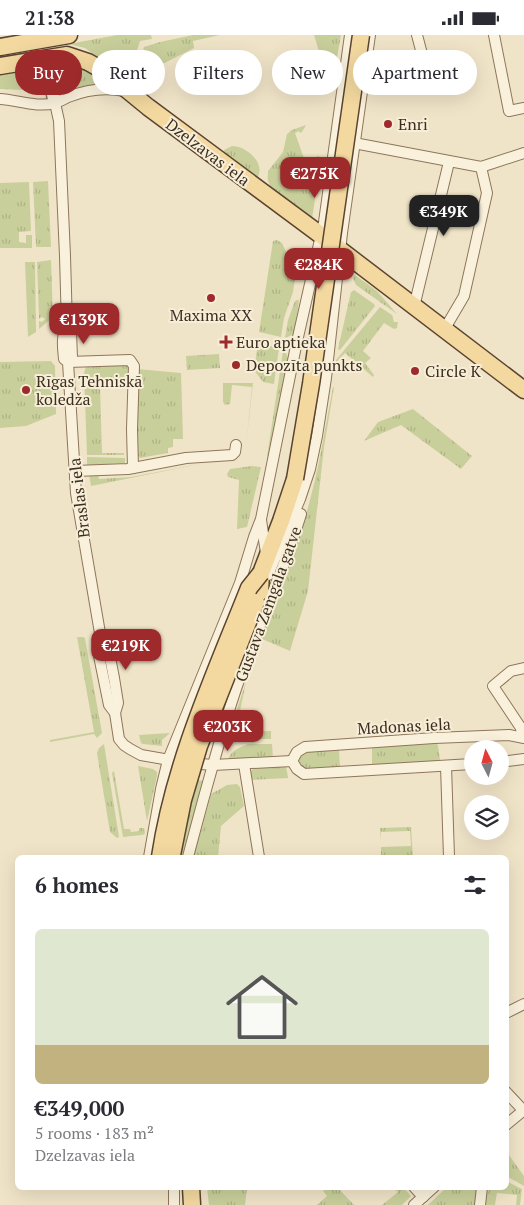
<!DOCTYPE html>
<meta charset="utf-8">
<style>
:root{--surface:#fff;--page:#f7f7f7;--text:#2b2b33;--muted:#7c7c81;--accent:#9e2a2b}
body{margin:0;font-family:"PT Serif",serif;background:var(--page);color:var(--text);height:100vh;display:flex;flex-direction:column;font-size:19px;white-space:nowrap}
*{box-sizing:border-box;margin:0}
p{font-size:16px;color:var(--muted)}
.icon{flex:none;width:28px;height:28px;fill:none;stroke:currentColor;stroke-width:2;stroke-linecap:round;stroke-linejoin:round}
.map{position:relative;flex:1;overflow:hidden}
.panel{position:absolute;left:15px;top:820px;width:494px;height:335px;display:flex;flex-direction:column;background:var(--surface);border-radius:8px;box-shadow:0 5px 20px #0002}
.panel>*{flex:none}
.hud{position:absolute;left:15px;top:15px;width:495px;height:45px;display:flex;gap:10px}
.needle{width:32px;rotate:354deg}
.fabs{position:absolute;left:464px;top:705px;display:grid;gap:10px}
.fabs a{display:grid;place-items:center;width:45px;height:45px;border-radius:50%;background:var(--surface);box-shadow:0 5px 20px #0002;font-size:25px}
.price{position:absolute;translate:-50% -42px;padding:0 11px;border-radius:10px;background:var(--accent);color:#fff;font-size:16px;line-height:32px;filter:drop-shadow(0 1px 2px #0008)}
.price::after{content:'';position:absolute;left:50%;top:30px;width:15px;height:11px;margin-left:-8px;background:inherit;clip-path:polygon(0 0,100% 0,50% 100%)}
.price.current{background:#222;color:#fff}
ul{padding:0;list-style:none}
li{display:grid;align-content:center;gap:10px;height:265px;padding:0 20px}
li span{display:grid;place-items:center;height:155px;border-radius:8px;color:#555}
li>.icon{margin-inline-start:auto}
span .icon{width:90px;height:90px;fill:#fffc;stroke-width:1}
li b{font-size:21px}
h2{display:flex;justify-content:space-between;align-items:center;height:60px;padding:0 20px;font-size:21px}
.tag{padding:0 18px;border-radius:22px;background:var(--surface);box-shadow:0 5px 20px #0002;font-size:18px;line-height:45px}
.tag.current{background:var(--accent);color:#fff}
.status{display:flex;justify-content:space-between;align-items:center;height:35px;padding:0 25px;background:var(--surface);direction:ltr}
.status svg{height:14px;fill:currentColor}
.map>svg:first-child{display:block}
.grass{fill:url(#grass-tufts)}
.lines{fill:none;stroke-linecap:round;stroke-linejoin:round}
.minor-casing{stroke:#8d765c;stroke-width:12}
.tertiary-casing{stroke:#8d765c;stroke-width:15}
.primary-casing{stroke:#5b4430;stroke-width:19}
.minor{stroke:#faf1dc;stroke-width:10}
.tertiary{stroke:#faf1dc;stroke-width:12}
.primary{stroke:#f3d9a0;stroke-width:16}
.primary-bridge-casing{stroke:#5b4430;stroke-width:19;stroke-linecap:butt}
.primary-bridge{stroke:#f3d9a0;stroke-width:16}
.poi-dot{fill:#9e2a2b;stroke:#f7eed8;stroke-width:2}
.labels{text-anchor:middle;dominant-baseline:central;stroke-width:4;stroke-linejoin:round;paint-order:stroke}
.poi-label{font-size:16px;fill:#3d2e20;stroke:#f7eed8;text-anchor:start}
.street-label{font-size:16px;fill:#3d2e20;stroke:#f7eed8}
</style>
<div class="status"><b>21:38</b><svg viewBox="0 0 49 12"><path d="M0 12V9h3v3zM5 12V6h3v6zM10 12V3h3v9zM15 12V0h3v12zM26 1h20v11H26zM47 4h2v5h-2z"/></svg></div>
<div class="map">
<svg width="524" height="1170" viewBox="0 0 524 1170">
<defs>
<pattern id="grass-tufts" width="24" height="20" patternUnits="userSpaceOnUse" patternTransform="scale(1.25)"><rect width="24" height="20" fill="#c9cf9b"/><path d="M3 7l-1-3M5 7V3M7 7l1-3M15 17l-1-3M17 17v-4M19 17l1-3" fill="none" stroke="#aeb285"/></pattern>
</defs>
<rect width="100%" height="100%" fill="#f0e4c8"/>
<!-- grass -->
<g class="grass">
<polygon points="117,0 151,0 152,4 140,6 128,43 147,57 146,59 85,13 69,9"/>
<polygon points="193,0 220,0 193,6 194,13 141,40 139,45 136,42 144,12 160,7"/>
<polygon points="314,0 341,0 331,56"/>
<polygon points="69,27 81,31 103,48 78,54 75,51 58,54 58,42 49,29"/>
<path d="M 28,34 C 39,38 45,44 46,56 L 0,54 L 0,39 Z"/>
<path d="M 306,90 L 302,97 L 300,98 L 299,96 L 295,98 L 305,126 L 319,121 L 320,132 L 312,184 C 301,177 272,160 269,148 C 267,145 268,140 268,136 L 283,117 L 287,99 L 292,95 Z"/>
<path d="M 232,111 C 246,111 265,127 258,142 L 255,142 L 224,119 L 224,115 Z"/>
<polygon points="48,146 51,212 36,212 33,147"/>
<polygon points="29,147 31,196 19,197 19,207 26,208 26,200 32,200 32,213 0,213 0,148"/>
<polygon points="277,205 282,208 296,238 293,257 284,283 281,302 259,297 273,206"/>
<polygon points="51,225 53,282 39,294 39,286 42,287 45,284 42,282 39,284 37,227"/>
<polygon points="25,227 35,227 36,297 28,302"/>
<polygon points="355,240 377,256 397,279 356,250 353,243"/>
<polygon points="354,255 374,269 375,271 340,315 338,314 351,257"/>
<polygon points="297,265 299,265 295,297 292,300 285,303 288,285 295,266"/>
<polygon points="380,272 392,280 394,287 398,287 397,293 394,294 384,288 363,316 371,323 365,328 374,340 373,342 345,318 338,325 335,338 336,325"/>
<polygon points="258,308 279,313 274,349 263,347 254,335"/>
<polygon points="283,316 286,318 288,323 271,418 267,422"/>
<polygon points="219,319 220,333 187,335 186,321"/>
<polygon points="51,326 55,331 56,379 26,391 0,393 0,327"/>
<polygon points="128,328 128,349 100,350 102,418 124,418 124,420 87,420 84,338 87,329"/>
<polygon points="137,334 181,338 183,404 173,404 173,412 168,413 168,418 140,423 137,420"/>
<polygon points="223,348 253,348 246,411 252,352 232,350 230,369 225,370 223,367"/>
<path d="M 333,352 L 334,352 L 324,412 L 308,556 L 290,616 L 262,604 L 262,602 C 281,554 300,507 312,457 C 321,422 326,387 333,352 Z"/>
<polygon points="413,374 472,421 461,434 401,390 364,406 378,387"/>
<polygon points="87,422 125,423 125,428 87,430"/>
<polygon points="205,428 91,451 89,439 98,438 99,444 131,442"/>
<polygon points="252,431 261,432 247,492 237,494 239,445 228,442 227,439 230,434"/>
<polygon points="77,602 83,602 85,603 102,698 97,703 94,699 50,707 50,705 94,697"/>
<polygon points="246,647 239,681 245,697 271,696 271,704 246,704 233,693 232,689"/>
<polygon points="170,698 162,705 162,711 143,709 141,708 139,700"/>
<polygon points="434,707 438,710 440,725 436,728 375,731 372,729 372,712"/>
<polygon points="104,709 119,802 117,803 110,797 97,718 99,713"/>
<path d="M 248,709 L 272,709 L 273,723 L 228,725 C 231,715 239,713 248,709 Z"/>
<path d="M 339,714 L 340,733 L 306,736 L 300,732 C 298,724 298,721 304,715 Z"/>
<polygon points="138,731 153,734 157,737 157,741 147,786"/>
<polygon points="286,731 288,743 250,745 250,737 254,733"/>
<polygon points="114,736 124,794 130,794 131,797 139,796 139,793 144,793 145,799 142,800 123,802 112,738"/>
<polygon points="196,745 203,746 182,822 178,822"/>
<polygon points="237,749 240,752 244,771 221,791 218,822 194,822 211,759 227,750"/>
<polygon points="411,792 413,822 381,822 381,812 411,811 410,796 381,797 381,806 380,793"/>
<polygon points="506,1116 524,1141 524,1151 506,1141"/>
<polygon points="506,1146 522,1154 520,1170 516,1170 517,1160 497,1158 495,1170 485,1170 488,1153 506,1152"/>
<polygon points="328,1152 338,1153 354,1170 317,1170 327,1161 323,1156"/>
<polygon points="447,1152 477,1153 475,1170 428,1170"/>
<polygon points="207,1153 247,1153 245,1170 209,1170"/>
<polygon points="394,1153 404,1153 411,1161 402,1170 382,1170 398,1157"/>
</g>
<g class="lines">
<!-- minor casing -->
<g class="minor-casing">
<g id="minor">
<polyline points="417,0 422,19 428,29"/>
<polyline points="494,0 509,76 524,73"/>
<path d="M 0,64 C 17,65 38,73 54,68 C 59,67 64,64 68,62 C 88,54 105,52 125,56"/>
<path d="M 55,68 L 59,86 L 65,221 L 67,291 C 61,301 63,313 64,324 L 68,327 L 76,458 L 100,598 L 98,616 L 109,670 L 115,678 L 119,704 L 124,710 L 130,714 L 141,720 L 175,726"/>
<polyline points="354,108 481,132 524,118"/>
<polyline points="414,272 449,127"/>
<polyline points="67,291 71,297 72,323 68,327"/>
<polyline points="444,295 464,261 487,158 481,132"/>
<polyline points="68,327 130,325 134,331 132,394 133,433"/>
<polyline points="75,436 128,434 186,423 232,420 235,417 236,410"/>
<polyline points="261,485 266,518"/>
<polyline points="268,540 300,464 310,434 317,401 326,343 342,198 370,0"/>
<polyline points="100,598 108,612 114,643 118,668 115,678"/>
<polyline points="522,702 521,693 493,651 511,636 524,633"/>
<polyline points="292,726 297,717 305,712 434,703 509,700 524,703"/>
<polyline points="292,726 297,734 304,739 472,729"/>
<polyline points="500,727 524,724"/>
<polyline points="189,728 213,730 292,726"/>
<polyline points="244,729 259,822"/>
<polyline points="446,731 449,822"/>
<polyline points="149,822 161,754 168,725 240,548 254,502 261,484 296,311 324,187 350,0"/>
<path d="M 188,822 C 203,765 218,707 237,651 C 257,593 283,538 301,479"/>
<polyline points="506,978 524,969"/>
<polyline points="506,1057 524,1076"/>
<polyline points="506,1090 524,1075"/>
<polyline points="174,1152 174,1170"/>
<polyline points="414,1152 423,1162"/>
<polyline points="414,1170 434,1152"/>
<polyline points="480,1170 482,1152"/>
</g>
</g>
<!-- tertiary casing -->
<g class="tertiary-casing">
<path id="tertiary" d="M 26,27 C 56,35 48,43 55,68"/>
</g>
<!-- primary casing -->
<g class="primary-casing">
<g id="primary">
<polyline points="0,12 69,0"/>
<polyline points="0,31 67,20 88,27 104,36 148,72 322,201 524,355"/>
<polyline points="260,557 261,538 281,486 295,444"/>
<polyline points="191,1152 192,1170"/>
</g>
</g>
<!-- minor -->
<use href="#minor" class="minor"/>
<!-- tertiary -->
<use href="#tertiary" class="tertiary"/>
<!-- primary -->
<use href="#primary" class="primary"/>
<!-- primary-bridge casing -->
<g class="primary-bridge-casing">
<g id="primary-bridge">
<polyline points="295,444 311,349 361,0"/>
<polyline points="172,820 183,765 199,711 256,567"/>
<path d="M 160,822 C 174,728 214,641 249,553 L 261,538"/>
</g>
</g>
<!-- primary-bridge -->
<use href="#primary-bridge" class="primary-bridge"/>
</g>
<!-- markers -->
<g class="poi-dot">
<circle cx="388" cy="89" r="5"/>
<circle cx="211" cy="263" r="5"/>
<path d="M223.5 299.5h5v5h5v5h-5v5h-5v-5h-5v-5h5z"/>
<circle cx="236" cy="330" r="5"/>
<circle cx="415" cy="336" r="5"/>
<circle cx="26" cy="355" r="5"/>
</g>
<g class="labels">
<!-- poi labels -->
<g class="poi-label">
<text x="398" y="89">Enri</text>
<text x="211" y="280" text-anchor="middle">Maxima XX</text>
<text x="236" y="307">Euro aptieka</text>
<text x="246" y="330">Depozīta punkts</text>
<text x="425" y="336">Circle K</text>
<text x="36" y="346">Rīgas Tehniskā<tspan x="36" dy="18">koledža</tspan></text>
</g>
<!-- street labels -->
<g class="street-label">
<text transform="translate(208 117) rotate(37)">Dzelzavas iela</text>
<text transform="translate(79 463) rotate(-97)">Braslas iela</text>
<text transform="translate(268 569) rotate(-70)">Gustava Zemgala gatve</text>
<text transform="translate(404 691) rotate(-3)">Madonas iela</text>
</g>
</g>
</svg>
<div class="fabs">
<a><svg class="needle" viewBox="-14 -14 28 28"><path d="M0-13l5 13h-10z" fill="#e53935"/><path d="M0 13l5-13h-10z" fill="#7c7c81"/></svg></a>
<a><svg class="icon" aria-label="layers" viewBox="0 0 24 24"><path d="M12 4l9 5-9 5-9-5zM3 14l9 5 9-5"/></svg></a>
</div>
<b class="price" style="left:315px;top:164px">€275K</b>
<b class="price current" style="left:444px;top:202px">€349K</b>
<b class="price" style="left:319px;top:255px">€284K</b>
<b class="price" style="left:84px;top:310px">€139K</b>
<b class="price" style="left:126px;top:636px">€219K</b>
<b class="price" style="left:228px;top:717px">€203K</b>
<div class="hud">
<a class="tag current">Buy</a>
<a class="tag">Rent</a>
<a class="tag">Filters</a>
<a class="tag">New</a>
<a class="tag">Apartment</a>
</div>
<section class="panel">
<h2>6 homes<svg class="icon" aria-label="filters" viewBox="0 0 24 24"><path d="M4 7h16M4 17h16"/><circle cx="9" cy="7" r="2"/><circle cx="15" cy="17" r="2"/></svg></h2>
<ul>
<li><span style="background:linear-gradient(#dfe7d0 75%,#c2b280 0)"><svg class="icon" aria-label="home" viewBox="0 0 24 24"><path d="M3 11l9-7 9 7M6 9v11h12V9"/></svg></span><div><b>€349,000</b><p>5 rooms · 183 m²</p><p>Dzelzavas iela</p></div></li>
</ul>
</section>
</div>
